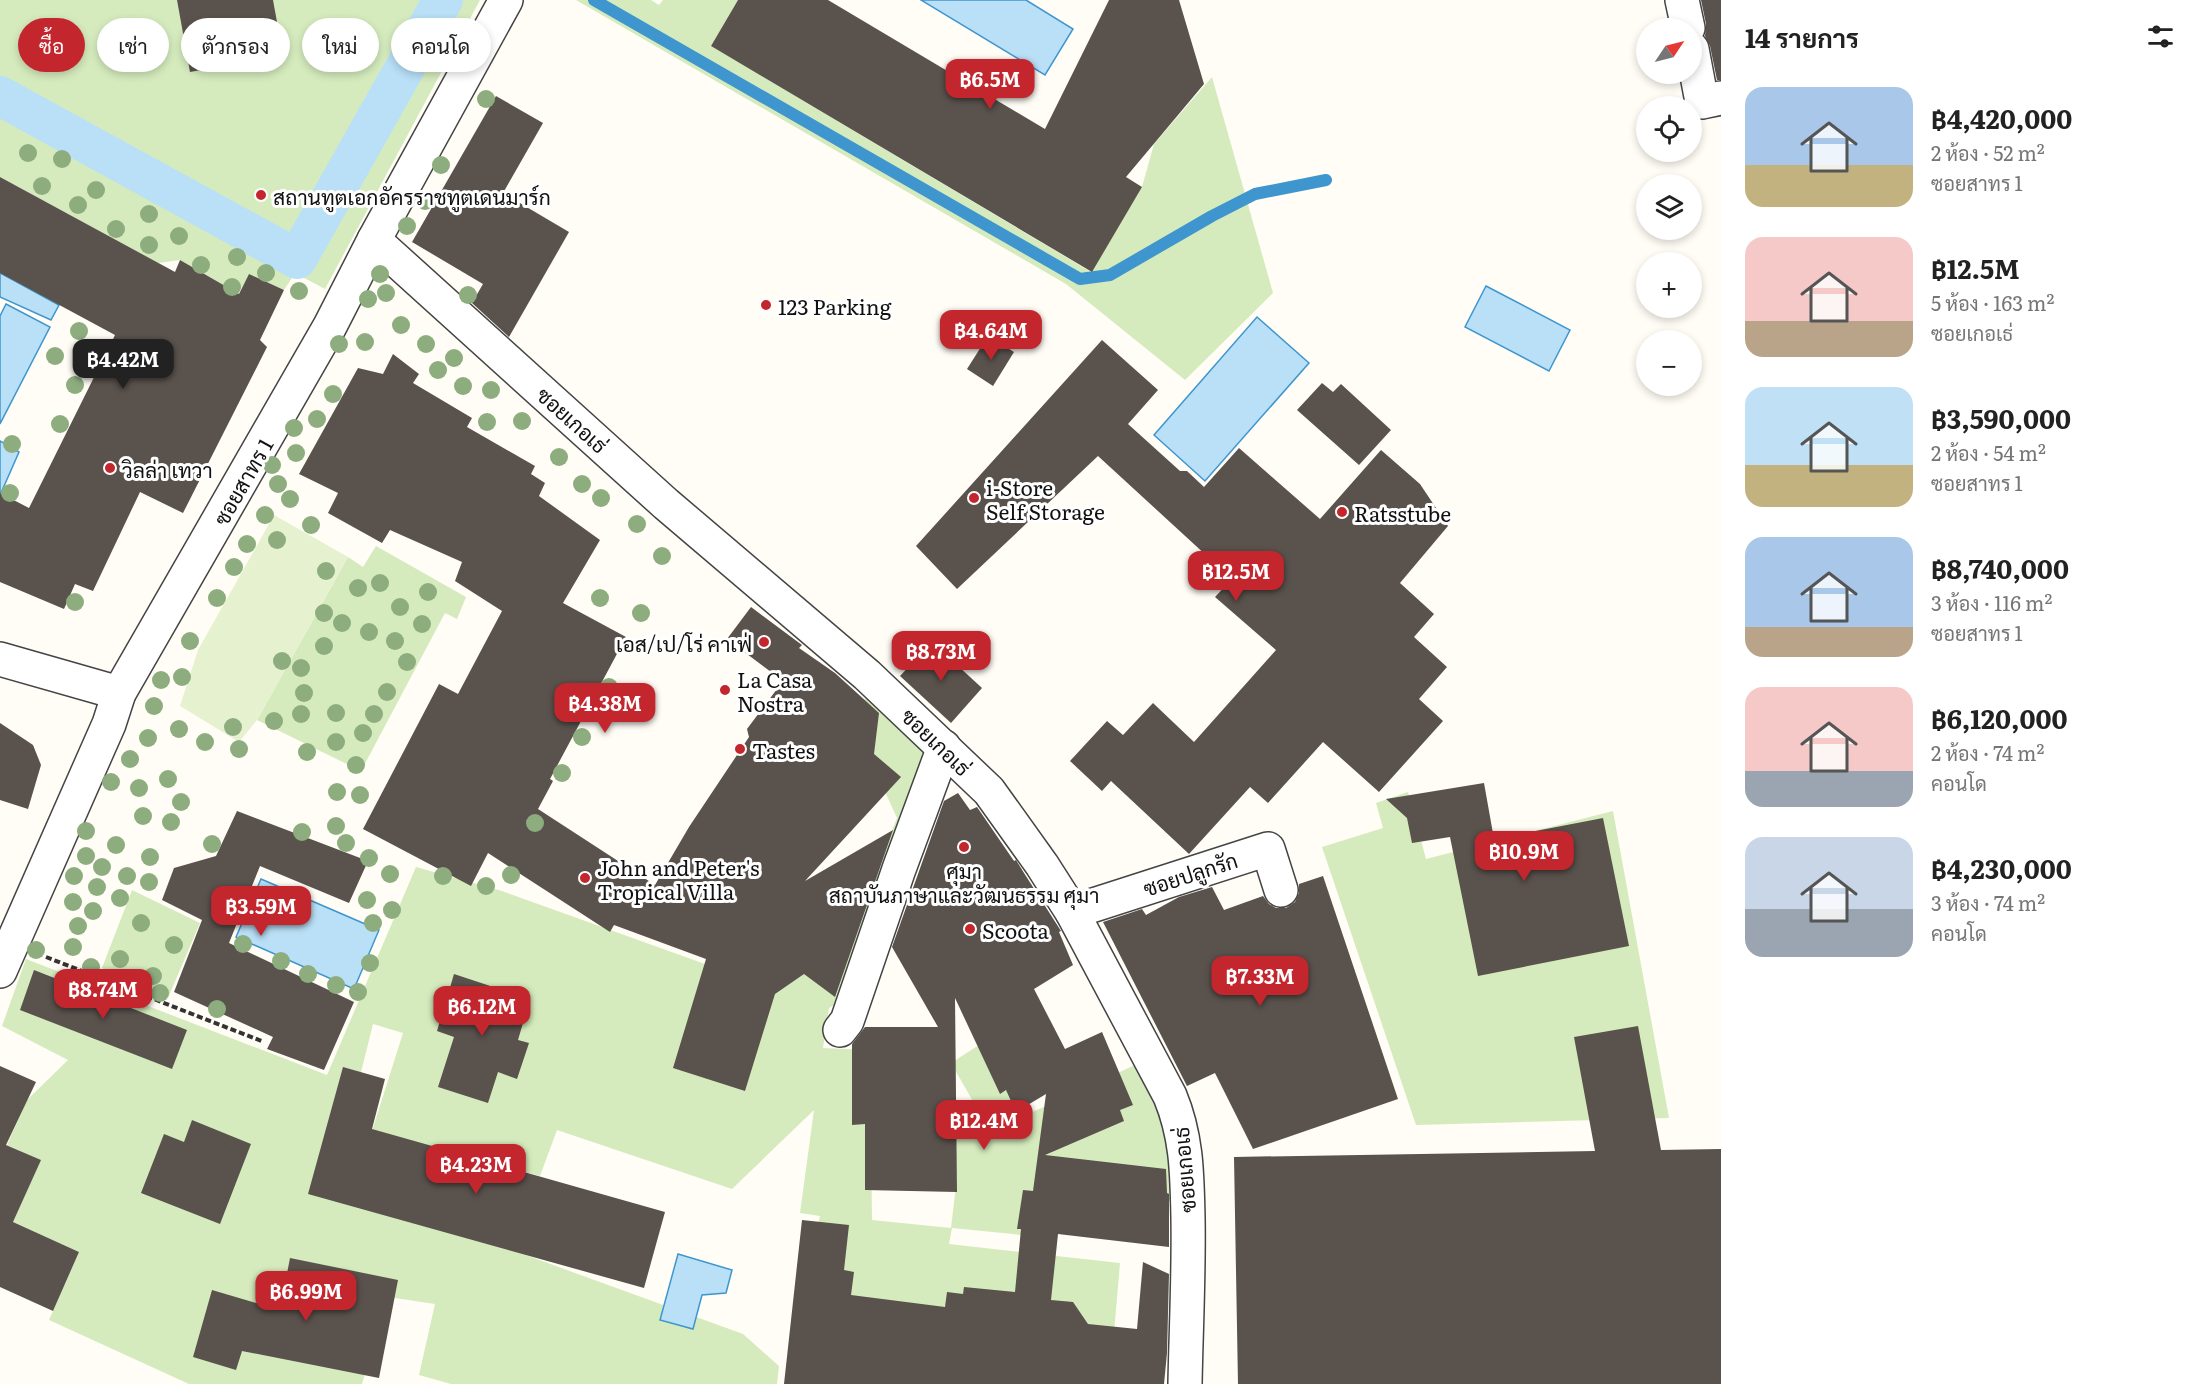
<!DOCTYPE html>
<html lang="th">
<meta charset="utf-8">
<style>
:root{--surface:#fff;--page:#f6f6f6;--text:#222;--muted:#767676;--accent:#c4262e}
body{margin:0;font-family:Literata,Sarabun,serif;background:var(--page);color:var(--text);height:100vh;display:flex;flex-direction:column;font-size:22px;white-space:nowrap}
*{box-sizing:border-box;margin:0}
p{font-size:20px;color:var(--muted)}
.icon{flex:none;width:33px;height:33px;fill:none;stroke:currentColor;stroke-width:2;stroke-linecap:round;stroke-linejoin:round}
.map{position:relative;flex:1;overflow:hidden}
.sheet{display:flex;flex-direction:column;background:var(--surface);width:480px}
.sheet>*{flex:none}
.guide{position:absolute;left:18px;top:18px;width:570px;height:54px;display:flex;gap:12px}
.needle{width:39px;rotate:55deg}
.buttons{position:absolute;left:1636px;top:18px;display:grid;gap:12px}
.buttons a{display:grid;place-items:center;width:66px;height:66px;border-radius:50%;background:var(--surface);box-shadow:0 3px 9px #0003;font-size:30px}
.price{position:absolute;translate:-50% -51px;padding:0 14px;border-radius:12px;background:var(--accent);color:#fff;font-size:20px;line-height:39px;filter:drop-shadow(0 2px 3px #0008)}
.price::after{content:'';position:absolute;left:50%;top:36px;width:18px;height:14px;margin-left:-9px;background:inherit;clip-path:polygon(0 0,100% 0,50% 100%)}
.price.selected{background:#222;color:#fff}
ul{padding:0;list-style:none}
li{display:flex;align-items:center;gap:18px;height:150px;padding:0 24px}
li span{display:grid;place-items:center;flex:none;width:168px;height:120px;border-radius:18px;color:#555}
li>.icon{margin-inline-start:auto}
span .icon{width:72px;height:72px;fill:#fffc;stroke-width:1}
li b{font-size:26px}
h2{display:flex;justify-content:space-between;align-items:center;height:72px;padding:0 24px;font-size:26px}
.pill{padding:0 21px;border-radius:27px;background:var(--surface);box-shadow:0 3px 9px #0003;font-size:21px;line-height:54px}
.pill.selected{background:var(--accent);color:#fff}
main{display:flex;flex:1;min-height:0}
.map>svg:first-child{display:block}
.green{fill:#d5ebbd}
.pitch{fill:#e6f2cf}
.water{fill:#b9e0f7;stroke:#3f96cf;stroke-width:1.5}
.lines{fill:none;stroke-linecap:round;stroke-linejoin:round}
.stream{stroke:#3f96cf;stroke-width:12}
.canal{stroke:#b9e0f7;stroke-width:40}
.building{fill:#5a524d}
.minor-casing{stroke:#444;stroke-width:36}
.path{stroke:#333;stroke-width:4;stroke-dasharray:6 3;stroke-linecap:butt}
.minor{stroke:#fff;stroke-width:33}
.tree{fill:#8dad7f}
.poi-dot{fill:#c4262e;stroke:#fff;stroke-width:2}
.labels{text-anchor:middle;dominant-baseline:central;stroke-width:6;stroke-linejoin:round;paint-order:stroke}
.poi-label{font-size:21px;fill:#111;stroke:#fff;text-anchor:start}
.street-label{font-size:21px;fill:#111;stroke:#fff}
</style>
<main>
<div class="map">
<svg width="1721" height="1384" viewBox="0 0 1721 1384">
<rect width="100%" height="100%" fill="#fffdf5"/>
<!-- green -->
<g class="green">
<polygon points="0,0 480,0 325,289 295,273 284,290 249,275 238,294 180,260 158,263 0,177"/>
<polygon points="576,0 651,0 659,5 663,0 738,0 711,46 1091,272 1142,187 1154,144 1212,77 1273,293 1185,380 1066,284"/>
<polygon points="376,546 466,597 457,619 445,613 361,771 257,720 348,557 363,567"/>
<polygon points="867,696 921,742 927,762 844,999 829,1008 823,1048 870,1050 872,1220 951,1228 957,1177 937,1124 974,1103 951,1063 979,1045 1024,1116 1135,1065 1156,1101 1172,1166 1175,1203 1064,1161 1042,1237 952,1228 949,1244 1120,1263 1114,1333 810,1291 815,1236 820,1216 800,1213 814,1110 732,1189 557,1130 540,1176 372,1131 403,1033 373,1024 333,1185 743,1334 779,1366 777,1384 451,1384 419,1375 435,1304 388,1297 362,1384 189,1384 49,1320 79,1252 13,1222 40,1160 7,1145 27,1100 68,1060 2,1026 26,959 327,1075 416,867 502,891 705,964 720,938 832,979 897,818 866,750 850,725"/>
<polygon points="1408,792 1426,859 1613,811 1669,1118 1416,1125 1322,847 1383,828 1376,803"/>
<polygon points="132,890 200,923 168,998 102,968"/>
</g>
<!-- pitch -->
<polygon class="pitch" points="274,515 348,557 257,720 239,742 180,706 198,650"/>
<!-- water -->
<g class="water">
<polygon points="921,0 1026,0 1073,29 1045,75"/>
<polygon points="0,273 59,305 51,320 0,297"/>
<polygon points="1486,286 1570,330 1549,371 1465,327"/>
<polygon points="6,304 50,327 0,424 0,316"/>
<polygon points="1257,317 1309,363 1205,481 1154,435"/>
<polygon points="0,441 19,452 1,493 0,493"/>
<polygon points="261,879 379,930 354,989 236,937"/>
<polygon points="678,1254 732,1270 726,1293 702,1295 693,1329 660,1320"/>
</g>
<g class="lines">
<!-- stream -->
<polyline class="stream" points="594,0 1080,279 1110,275 1212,216 1255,194 1326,180"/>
<!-- canal -->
<polyline class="canal" points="0,96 297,259 443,0"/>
</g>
<!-- building -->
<g class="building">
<polygon points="177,0 273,0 283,55 190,72"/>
<polygon points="738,0 828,0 1045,129 1109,0 1179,0 1204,84 1126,177 1142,187 1092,272 711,46"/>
<polygon points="1701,0 1721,0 1721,80 1717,80 1710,46 1705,36 1706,24"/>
<polygon points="496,96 543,123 503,193 569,232 509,337 472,303 483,284 412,242"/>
<polygon points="0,177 175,272 180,260 239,294 249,274 284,290 260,340 267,347 183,513 140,492 93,591 75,584 64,609 0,582 0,493 29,508 115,335 0,273"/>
<polygon points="988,336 1014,352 993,386 967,369"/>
<polygon points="1102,340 1158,390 1128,424 1180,471 1187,471 1204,487 1239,448 1320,519 1381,450 1420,484 1448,526 1400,583 1434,614 1414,637 1447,667 1419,699 1443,721 1379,792 1323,742 1268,803 1250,787 1189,854 1111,781 1102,791 1070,761 1107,721 1123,735 1153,703 1194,742 1276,650 1215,597 1232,579 1098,456 957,589 916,546"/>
<polygon points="393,354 419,374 413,383 472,418 467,427 535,466 531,474 545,483 539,496 600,540 563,603 626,637 550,779 553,781 538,809 655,885 689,827 749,737 747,729 783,681 727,639 751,607 802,645 799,648 835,673 879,713 874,754 901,777 805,881 893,830 835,997 804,974 775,994 745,1091 673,1068 706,959 614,925 610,932 488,853 471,886 363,829 439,684 458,694 502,611 455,581 462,562 390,530 382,543 328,513 338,493 299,474 358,368 383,374"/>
<polygon points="1322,383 1333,392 1341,384 1391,430 1359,465 1297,410"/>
<polygon points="932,642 982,688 951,723 900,676"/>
<polygon points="0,723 33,745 41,765 28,809 0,800"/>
<polygon points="1484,783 1494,839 1603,818 1629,946 1478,976 1450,837 1412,843 1407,818 1386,799"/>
<polygon points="958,793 970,810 977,807 1014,861 1016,860 1024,873 1061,931 1059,932 1073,965 1034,989 1065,1049 1102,1032 1133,1105 1120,1110 1124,1121 1045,1155 1166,1169 1167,1193 1169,1194 1169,1247 1058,1234 1051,1300 1073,1302 1088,1324 1137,1329 1143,1262 1169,1274 1167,1353 1164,1384 784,1384 802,1220 849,1225 844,1270 854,1272 851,1295 945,1307 947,1292 963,1294 964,1287 1015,1292 1021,1229 1017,1229 1023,1190 1033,1191 1046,1094 1016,1112 1006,1090 1000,1094 955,998 957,1192 865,1190 865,1124 852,1125 852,1044 865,1027 938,1027 892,947 944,801"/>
<polygon points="237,811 368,861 349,903 260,866 229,943 354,1002 324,1070 267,1049 273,1037 174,992 202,920 162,900 174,868 216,856"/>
<polygon points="1323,876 1398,1099 1253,1149 1215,1073 1187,1086 1103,922 1142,909 1146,915 1179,897 1212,887 1224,910 1263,896 1269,904 1276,908 1286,908 1295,902 1299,893 1299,884"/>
<polygon points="34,970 187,1030 172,1069 20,1010"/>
<polygon points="454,974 530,999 518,1040 529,1043 517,1079 498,1072 488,1103 438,1087 454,1037 437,1031"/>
<polygon points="1638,1026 1661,1150 1721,1149 1721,1384 1238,1384 1234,1157 1595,1151 1574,1037"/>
<polygon points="0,1066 36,1082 6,1145 41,1160 13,1222 79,1252 53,1311 0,1287"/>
<polygon points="343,1067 385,1079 372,1129 665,1212 644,1288 308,1194"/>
<polygon points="192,1120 251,1144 220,1224 141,1193 164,1134 184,1142"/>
<polygon points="290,1258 398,1280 379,1378 242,1351 236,1370 193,1357 212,1290 280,1310"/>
</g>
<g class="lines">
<!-- minor casing -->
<g class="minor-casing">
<g id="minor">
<polyline points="1682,0 1688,28"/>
<polyline points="1692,49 1702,102 1721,98"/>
<path d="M 374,240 L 666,504 L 867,675 L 989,791 L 1042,865 L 1072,912 L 1170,1096 C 1187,1137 1187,1174 1188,1218 C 1189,1273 1186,1329 1185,1384"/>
<polyline points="0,659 119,693"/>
<polyline points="1072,912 1268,849 1281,890"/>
<polyline points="0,971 109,724 119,693 330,326 374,240 506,0"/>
<polyline points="840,1030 847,1021 899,869 944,747"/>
</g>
</g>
<!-- path -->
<polyline class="path" points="46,957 264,1042"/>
<!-- minor -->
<use href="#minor" class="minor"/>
</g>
<!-- trees -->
<g class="tree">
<circle cx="486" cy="99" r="9"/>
<circle cx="28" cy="153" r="9"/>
<circle cx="62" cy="159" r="9"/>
<circle cx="441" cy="165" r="9"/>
<circle cx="42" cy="186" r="9"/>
<circle cx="96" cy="190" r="9"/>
<circle cx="425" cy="201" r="9"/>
<circle cx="78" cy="205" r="9"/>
<circle cx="149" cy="214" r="9"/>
<circle cx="407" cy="226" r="9"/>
<circle cx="116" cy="229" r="9"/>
<circle cx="179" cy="236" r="9"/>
<circle cx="149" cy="245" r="9"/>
<circle cx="237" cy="257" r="9"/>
<circle cx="201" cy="265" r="9"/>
<circle cx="266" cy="273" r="9"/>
<circle cx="380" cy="274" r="9"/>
<circle cx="232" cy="287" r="9"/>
<circle cx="299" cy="291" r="9"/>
<circle cx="386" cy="293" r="9"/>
<circle cx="468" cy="295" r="9"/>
<circle cx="368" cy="299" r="9"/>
<circle cx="401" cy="325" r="9"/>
<circle cx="79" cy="331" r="9"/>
<circle cx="365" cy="342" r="9"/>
<circle cx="339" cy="344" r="9"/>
<circle cx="426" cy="344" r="9"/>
<circle cx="55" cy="356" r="9"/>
<circle cx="454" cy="358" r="9"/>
<circle cx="438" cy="370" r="9"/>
<circle cx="75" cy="385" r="9"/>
<circle cx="463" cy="386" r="9"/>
<circle cx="491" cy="390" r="9"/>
<circle cx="333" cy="394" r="9"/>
<circle cx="317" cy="419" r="9"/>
<circle cx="522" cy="421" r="9"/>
<circle cx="487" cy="422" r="9"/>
<circle cx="60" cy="424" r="9"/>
<circle cx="294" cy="428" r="9"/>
<circle cx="12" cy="444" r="9"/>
<circle cx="296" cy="453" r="9"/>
<circle cx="559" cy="457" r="9"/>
<circle cx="272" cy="465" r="9"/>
<circle cx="278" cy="484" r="9"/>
<circle cx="582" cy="484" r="9"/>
<circle cx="10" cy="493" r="9"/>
<circle cx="601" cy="498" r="9"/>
<circle cx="290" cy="499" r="9"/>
<circle cx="265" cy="515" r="9"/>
<circle cx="637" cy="524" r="9"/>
<circle cx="311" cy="525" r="9"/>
<circle cx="277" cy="540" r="9"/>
<circle cx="247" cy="544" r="9"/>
<circle cx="662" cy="556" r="9"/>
<circle cx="234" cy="567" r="9"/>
<circle cx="326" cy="571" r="9"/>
<circle cx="380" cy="583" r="9"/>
<circle cx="358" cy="588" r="9"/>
<circle cx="428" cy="592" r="9"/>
<circle cx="217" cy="598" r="9"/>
<circle cx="600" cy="598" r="9"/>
<circle cx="75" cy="602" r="9"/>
<circle cx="400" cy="607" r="9"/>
<circle cx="324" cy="613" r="9"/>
<circle cx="641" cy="613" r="9"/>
<circle cx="342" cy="623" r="9"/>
<circle cx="422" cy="624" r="9"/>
<circle cx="369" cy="632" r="9"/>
<circle cx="190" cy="641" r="9"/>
<circle cx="395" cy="641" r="9"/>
<circle cx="324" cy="646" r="9"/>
<circle cx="282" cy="661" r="9"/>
<circle cx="407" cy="662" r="9"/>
<circle cx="301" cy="668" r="9"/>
<circle cx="182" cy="677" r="9"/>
<circle cx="161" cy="680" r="9"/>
<circle cx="609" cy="687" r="9"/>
<circle cx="387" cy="692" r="9"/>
<circle cx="304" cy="693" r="9"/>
<circle cx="154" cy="706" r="9"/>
<circle cx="336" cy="713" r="9"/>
<circle cx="301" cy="714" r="9"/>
<circle cx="374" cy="714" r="9"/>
<circle cx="274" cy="721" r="9"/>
<circle cx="233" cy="727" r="9"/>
<circle cx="179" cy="729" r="9"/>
<circle cx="363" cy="733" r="9"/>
<circle cx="582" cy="737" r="9"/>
<circle cx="148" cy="738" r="9"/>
<circle cx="205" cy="742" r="9"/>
<circle cx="336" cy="742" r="9"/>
<circle cx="239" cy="749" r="9"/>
<circle cx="307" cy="752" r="9"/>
<circle cx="130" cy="759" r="9"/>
<circle cx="356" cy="765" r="9"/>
<circle cx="562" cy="773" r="9"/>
<circle cx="168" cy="779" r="9"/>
<circle cx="111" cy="782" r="9"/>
<circle cx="139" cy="788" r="9"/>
<circle cx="337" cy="792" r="9"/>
<circle cx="360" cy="795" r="9"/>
<circle cx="181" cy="802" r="9"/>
<circle cx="143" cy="816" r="9"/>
<circle cx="171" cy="822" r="9"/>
<circle cx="535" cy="823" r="9"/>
<circle cx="336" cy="826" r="9"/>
<circle cx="86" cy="831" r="9"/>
<circle cx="302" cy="832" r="9"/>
<circle cx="346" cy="843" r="9"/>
<circle cx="212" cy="844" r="9"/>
<circle cx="116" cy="845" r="9"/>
<circle cx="86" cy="856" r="9"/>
<circle cx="150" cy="857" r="9"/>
<circle cx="369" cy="858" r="9"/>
<circle cx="102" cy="867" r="9"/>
<circle cx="390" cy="874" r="9"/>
<circle cx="511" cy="875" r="9"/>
<circle cx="74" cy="876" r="9"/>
<circle cx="127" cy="876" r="9"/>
<circle cx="443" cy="876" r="9"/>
<circle cx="149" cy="882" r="9"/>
<circle cx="486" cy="886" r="9"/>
<circle cx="97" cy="887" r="9"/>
<circle cx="120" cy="898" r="9"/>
<circle cx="367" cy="900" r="9"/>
<circle cx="73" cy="902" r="9"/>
<circle cx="392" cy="910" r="9"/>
<circle cx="93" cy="911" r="9"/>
<circle cx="141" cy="923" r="9"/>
<circle cx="373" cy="923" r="9"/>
<circle cx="78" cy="926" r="9"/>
<circle cx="243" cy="944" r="9"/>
<circle cx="174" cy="945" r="9"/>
<circle cx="73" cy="947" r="9"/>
<circle cx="36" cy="950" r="9"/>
<circle cx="120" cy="959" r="9"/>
<circle cx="281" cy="961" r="9"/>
<circle cx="370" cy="963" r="9"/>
<circle cx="91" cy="967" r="9"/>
<circle cx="308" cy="974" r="9"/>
<circle cx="153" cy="976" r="9"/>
<circle cx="336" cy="985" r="9"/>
<circle cx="358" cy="992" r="9"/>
<circle cx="160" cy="993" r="9"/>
<circle cx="217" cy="1009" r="9"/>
</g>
<!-- markers -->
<g class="poi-dot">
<circle cx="261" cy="195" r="6"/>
<circle cx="766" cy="305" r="6"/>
<circle cx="110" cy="468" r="6"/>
<circle cx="974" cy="498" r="6"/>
<circle cx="1342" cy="512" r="6"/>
<circle cx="764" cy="642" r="6"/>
<circle cx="725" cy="690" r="6"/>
<circle cx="740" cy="749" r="6"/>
<circle cx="964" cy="847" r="6"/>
<circle cx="585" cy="878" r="6"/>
<circle cx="970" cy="929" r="6"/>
</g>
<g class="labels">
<!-- poi labels -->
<g class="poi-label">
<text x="273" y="195">สถานทูตเอกอัครราชทูตเดนมาร์ก</text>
<text x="778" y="305">123 Parking</text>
<text x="122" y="468">วิลล่า เทวา</text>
<text x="986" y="486">i-Store<tspan x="986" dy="24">Self Storage</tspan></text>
<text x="1354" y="512">Ratsstube</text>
<text x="752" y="642" text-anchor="end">เอส/เป/โร่ คาเฟ่</text>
<text x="737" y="678">La Casa<tspan x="737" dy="24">Nostra</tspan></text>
<text x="752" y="749">Tastes</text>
<text x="597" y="866">John and Peter's<tspan x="597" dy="24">Tropical Villa</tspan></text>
<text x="964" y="869" text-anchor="middle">ศุมา<tspan x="964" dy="24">สถาบันภาษาและวัฒนธรรม ศุมา</tspan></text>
<text x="982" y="929">Scoota</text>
</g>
<!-- street labels -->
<g class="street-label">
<text transform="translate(573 419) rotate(42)">ซอยเกอเธ่</text>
<text transform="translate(242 481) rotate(-60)">ซอยสาทร 1</text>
<text transform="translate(937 741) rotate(44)">ซอยเกอเธ่</text>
<text transform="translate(1190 873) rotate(-18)">ซอยปลูกรัก</text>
<text transform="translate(1183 1170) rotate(-95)">ซอยเกอเธ่</text>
</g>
</g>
</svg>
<div class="buttons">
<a><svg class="needle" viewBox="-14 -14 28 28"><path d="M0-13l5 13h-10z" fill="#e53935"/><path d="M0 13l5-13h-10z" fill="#767676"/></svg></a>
<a><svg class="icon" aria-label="locate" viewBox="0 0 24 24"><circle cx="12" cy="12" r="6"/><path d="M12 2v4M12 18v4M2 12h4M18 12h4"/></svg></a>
<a><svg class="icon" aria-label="layers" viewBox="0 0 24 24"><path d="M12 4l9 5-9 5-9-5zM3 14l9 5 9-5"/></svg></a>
<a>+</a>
<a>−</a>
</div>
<b class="price" style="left:990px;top:110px">฿6.5M</b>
<b class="price" style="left:991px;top:361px">฿4.64M</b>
<b class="price selected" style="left:123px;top:390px">฿4.42M</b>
<b class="price" style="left:1236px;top:602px">฿12.5M</b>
<b class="price" style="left:941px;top:682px">฿8.73M</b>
<b class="price" style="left:605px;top:734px">฿4.38M</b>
<b class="price" style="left:1524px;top:882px">฿10.9M</b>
<b class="price" style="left:261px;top:937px">฿3.59M</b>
<b class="price" style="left:1260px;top:1007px">฿7.33M</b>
<b class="price" style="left:103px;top:1020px">฿8.74M</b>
<b class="price" style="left:482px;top:1037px">฿6.12M</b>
<b class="price" style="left:984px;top:1151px">฿12.4M</b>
<b class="price" style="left:476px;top:1195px">฿4.23M</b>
<b class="price" style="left:306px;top:1322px">฿6.99M</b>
<div class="guide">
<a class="pill selected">ซื้อ</a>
<a class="pill">เช่า</a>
<a class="pill">ตัวกรอง</a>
<a class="pill">ใหม่</a>
<a class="pill">คอนโด</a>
</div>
</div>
<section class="sheet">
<h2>14 รายการ<svg class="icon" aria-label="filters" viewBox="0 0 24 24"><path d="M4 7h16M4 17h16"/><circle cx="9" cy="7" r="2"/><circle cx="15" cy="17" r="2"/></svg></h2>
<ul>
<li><span style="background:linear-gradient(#a9c7e8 65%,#c2b280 0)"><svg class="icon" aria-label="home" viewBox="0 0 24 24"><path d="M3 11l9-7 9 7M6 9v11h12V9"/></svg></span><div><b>฿4,420,000</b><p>2 ห้อง · 52 m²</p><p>ซอยสาทร 1</p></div></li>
<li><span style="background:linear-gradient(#f6c9c9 70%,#b9a48a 0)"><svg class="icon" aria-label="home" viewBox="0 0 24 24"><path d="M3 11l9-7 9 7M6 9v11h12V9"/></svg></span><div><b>฿12.5M</b><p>5 ห้อง · 163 m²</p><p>ซอยเกอเธ่</p></div></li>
<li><span style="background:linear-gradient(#bfe0f5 65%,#c2b280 0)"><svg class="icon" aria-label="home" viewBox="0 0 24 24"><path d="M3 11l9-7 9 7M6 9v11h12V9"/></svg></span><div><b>฿3,590,000</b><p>2 ห้อง · 54 m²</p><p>ซอยสาทร 1</p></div></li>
<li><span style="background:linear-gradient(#a9c7e8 75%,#b9a48a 0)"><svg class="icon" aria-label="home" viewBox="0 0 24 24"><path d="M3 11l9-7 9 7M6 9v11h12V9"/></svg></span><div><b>฿8,740,000</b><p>3 ห้อง · 116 m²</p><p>ซอยสาทร 1</p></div></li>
<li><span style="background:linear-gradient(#f6c9c9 70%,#9aa5b1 0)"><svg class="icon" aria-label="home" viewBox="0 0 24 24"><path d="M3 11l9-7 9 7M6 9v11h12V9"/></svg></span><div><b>฿6,120,000</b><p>2 ห้อง · 74 m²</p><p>คอนโด</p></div></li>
<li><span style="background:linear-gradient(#c9d6e8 60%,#9aa5b1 0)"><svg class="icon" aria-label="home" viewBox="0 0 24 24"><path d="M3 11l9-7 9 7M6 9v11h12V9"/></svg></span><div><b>฿4,230,000</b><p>3 ห้อง · 74 m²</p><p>คอนโด</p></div></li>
</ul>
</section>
</main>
